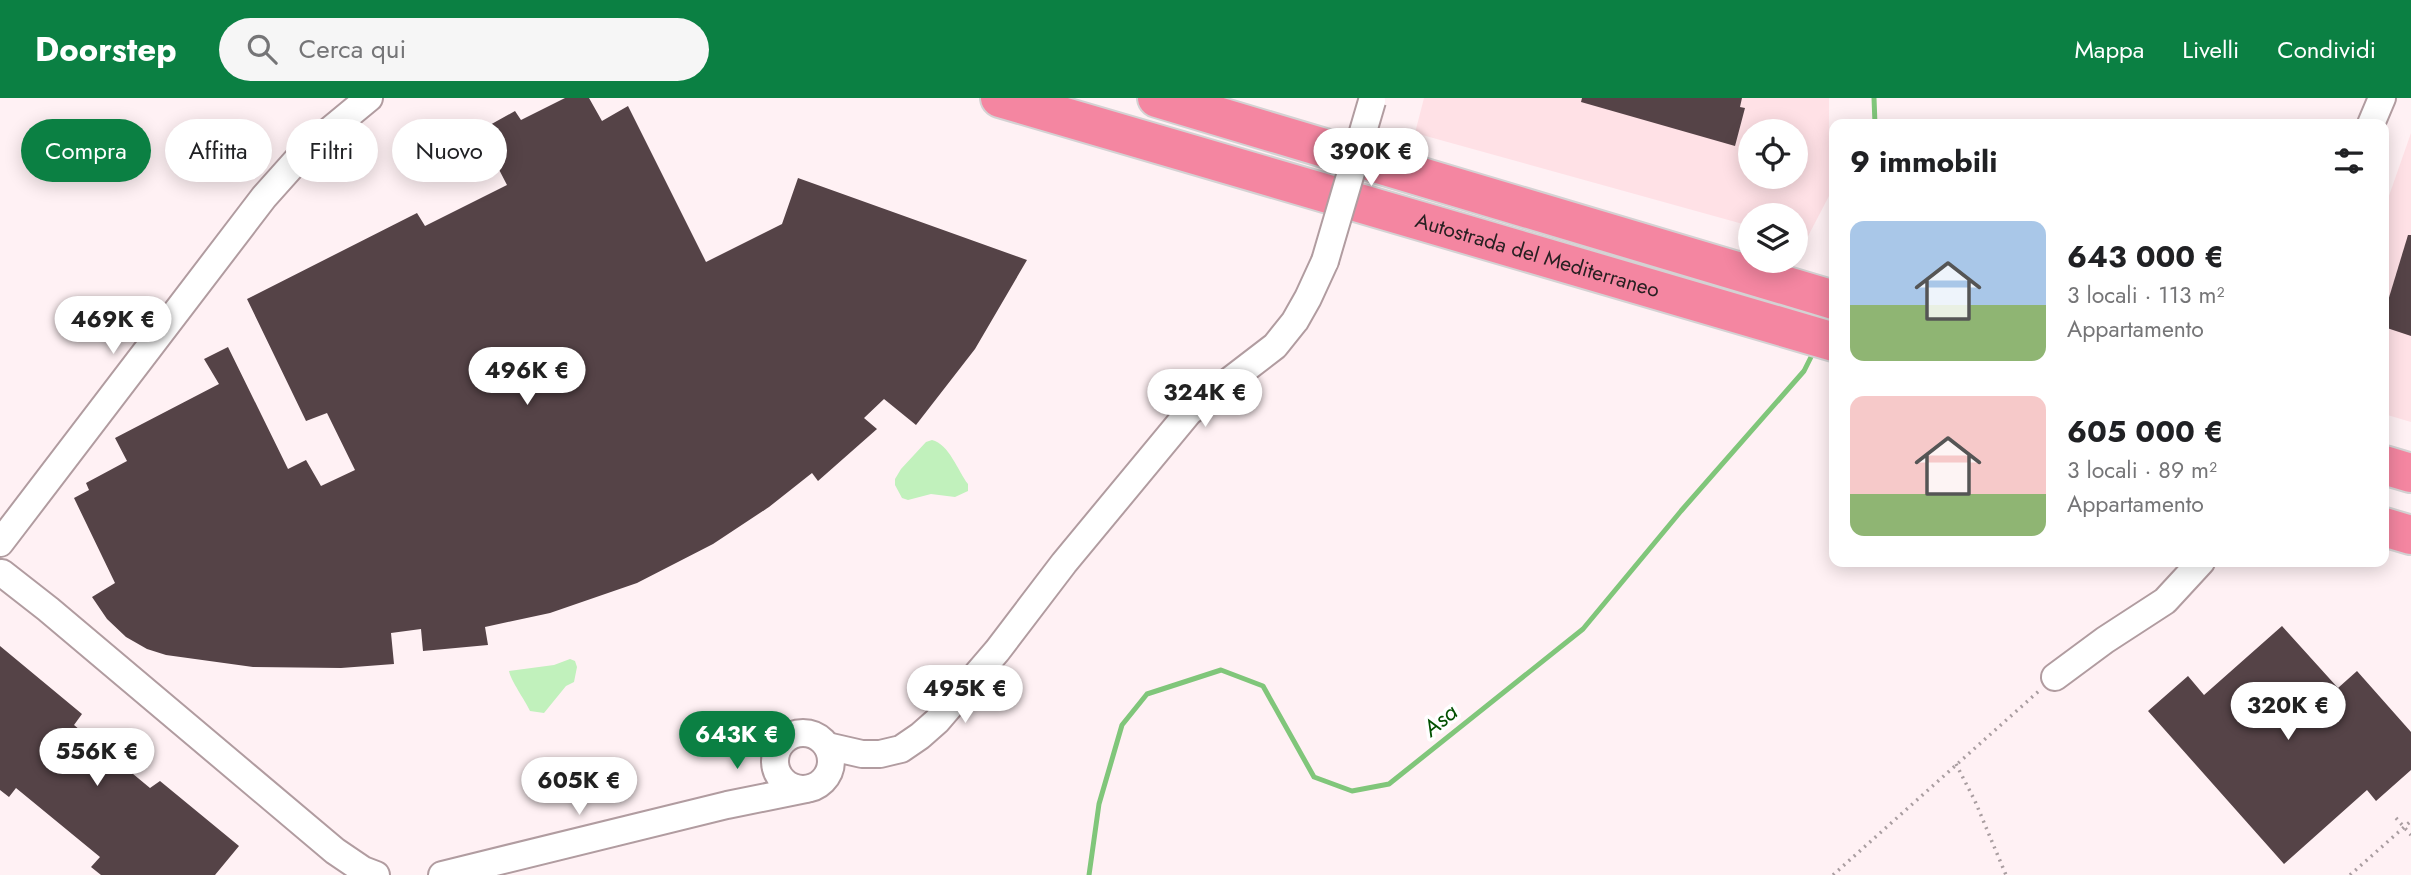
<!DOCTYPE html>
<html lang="it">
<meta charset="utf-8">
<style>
:root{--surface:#fff;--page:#f6f6f6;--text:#202124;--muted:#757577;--accent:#0b8043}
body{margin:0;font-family:Jost,sans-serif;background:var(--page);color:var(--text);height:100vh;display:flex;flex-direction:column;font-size:26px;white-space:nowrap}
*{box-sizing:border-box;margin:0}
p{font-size:23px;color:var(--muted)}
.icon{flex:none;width:38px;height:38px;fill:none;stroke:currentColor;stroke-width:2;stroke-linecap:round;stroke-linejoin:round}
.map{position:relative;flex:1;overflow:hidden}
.side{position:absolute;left:1829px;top:21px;width:560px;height:448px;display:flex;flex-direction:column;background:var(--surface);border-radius:14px;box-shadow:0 4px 18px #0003}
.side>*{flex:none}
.guide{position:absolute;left:21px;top:21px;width:665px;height:63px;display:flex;gap:14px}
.fabs{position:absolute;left:1738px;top:21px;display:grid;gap:14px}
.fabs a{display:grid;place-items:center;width:70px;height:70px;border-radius:50%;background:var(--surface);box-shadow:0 4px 18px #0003;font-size:35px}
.price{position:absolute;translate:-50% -60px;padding:0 16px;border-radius:24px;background:#fff;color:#222;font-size:23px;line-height:46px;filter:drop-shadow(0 2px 4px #0008)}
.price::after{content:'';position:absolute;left:50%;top:42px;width:21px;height:16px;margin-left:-10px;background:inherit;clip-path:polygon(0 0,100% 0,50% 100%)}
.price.active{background:var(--accent);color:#fff}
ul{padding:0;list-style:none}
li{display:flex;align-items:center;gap:21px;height:175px;padding:0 21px}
li span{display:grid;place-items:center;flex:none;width:196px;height:140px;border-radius:14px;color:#555}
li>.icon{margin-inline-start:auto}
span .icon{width:84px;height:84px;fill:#fffc;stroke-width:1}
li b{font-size:30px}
h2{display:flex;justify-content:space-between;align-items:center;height:84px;padding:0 21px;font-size:30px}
.chip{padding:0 24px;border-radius:32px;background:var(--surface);box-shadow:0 4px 18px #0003;font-size:24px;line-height:63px}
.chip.active{background:var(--accent);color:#fff}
header{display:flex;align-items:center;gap:42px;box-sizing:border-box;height:98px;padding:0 35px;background:var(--accent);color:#fff}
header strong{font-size:33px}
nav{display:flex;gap:38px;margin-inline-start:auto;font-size:24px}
.search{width:490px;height:63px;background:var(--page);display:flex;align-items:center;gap:18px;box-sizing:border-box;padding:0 24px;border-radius:38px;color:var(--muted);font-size:26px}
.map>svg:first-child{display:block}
.built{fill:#ffe1e6;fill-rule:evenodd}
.green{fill:#c1f1bc}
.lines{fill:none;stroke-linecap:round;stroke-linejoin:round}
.stream{stroke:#80c67a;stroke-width:5}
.building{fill:#554347}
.minor-casing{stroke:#b19ca0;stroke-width:30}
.highway-casing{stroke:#d4d2d3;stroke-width:42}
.path{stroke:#a99da0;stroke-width:3.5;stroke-dasharray:2 5;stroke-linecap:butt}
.minor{stroke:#fff;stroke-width:26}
.highway{stroke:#f486a1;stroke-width:38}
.minor-bridge-casing{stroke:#b19ca0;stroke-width:30;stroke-linecap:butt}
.minor-bridge{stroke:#fff;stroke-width:26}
.labels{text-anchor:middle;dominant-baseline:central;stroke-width:7;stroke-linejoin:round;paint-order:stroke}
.street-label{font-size:21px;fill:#282022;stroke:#fff}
.water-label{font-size:23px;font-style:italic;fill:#025001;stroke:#fff}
</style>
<header>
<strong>Doorstep</strong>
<div class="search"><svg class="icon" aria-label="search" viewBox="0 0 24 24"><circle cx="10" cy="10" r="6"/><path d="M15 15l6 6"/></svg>Cerca qui</div>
<nav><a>Mappa</a><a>Livelli</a><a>Condividi</a></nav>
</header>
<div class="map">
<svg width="2411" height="777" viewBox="0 0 2411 777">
<rect width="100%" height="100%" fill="#fff1f4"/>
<!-- built -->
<g class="built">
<path d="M 1424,0 L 1829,0 L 1829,98 L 1805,144 L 1796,141 L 1796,117 L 1750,117 L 1750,128 L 1415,35 ZM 1750,33 L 1796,33 L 1796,79 L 1750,79 Z"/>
<polygon points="2411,35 2411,324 2384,316 2384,112"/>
</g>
<!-- green -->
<g class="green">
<path d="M 932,342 C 949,346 958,373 968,386 L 968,393 L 955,399 L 931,396 L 908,402 L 902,400 L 895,387 L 895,381 L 901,371 L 926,344 Z"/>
<path d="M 570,561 L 575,563 L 577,569 L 574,584 L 566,588 L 544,615 L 530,613 C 525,602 511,583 509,573 L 554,567 Z"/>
</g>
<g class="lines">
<!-- stream -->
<g class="stream">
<polyline points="1874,0 1875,26"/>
<polyline points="1089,777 1099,706 1122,627 1147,596 1221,572 1263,588 1314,679 1352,693 1389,686 1583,531 1681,413 1804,273 1814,253"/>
</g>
</g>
<!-- building -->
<g class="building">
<polygon points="565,0 589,0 602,23 628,8 706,164 782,126 798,80 1027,162 975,251 916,327 884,301 864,320 877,331 818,383 812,375 769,409 713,446 637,485 550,515 485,529 488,547 423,553 421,531 391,535 394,566 341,570 253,569 166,557 147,551 126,539 107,521 92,499 115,485 74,400 89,392 86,385 127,363 115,340 219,286 204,261 228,249 288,371 306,362 321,388 355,372 327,315 306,323 247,201 417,115 425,128 507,87 493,60 500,56 488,28 515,13 521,22"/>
<polygon points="1582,0 1742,0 1740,9 1745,10 1735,48 1581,4"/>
<polygon points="2408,137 2411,137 2411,238 2384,229 2384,216"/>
<polygon points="2282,528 2338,590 2357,573 2411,634 2411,672 2376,703 2367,692 2284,766 2148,613 2188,578 2204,597"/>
<polygon points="0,548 82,616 74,627 150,690 160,683 239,748 215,777 101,777 91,769 100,759 16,690 9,699 0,692"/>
</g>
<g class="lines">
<!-- minor casing -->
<g class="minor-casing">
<g id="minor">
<polyline points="2371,26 2382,0"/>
<polyline points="0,445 264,99 306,52 369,0"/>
<polyline points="2,475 48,511 335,753 363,772 376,777"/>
<polyline points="2055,579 2105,542 2165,503 2201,464"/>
<circle cx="803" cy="663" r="28"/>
<polyline points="827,648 862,656 880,656 901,651 920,638 937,623 997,553 1064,465 1189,314 1275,248 1295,223 1308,200 1325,163"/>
<polyline points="442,777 727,707 806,691"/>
</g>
</g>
<!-- highway casing -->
<g class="highway-casing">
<g id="highway">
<path id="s1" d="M 1000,0 L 1834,244"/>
<polyline points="1157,0 1834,202"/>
<polyline points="2384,367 2411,375"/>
<polyline points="2384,429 2411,437"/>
</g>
</g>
<!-- path -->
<g class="path">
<polyline points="1956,666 1975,703 2006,777"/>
<polyline points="2396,720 2411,737"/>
<polyline points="1833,777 2040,592"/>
<polyline points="2350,777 2411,723"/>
</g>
<!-- minor -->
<use href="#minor" class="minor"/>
<!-- highway -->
<use href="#highway" class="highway"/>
<!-- minor-bridge casing -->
<g class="minor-bridge-casing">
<polyline id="minor-bridge" points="1325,163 1372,3"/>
</g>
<!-- minor-bridge -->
<use href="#minor-bridge" class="minor-bridge"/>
</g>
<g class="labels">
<!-- street labels -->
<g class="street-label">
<text stroke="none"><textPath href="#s1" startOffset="560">Autostrada del Mediterraneo</textPath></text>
</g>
<!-- water labels -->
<g class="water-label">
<text transform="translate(1440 622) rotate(-39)">Asa</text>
</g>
</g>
</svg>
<div class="fabs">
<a><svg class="icon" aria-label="locate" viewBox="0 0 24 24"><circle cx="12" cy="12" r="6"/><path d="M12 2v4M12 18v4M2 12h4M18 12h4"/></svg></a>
<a><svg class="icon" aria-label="layers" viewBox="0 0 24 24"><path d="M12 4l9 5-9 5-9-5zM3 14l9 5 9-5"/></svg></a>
</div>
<b class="price" style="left:1371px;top:90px">390K €</b>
<b class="price" style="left:113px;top:258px">469K €</b>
<b class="price" style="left:527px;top:309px">496K €</b>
<b class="price" style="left:1205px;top:331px">324K €</b>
<b class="price" style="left:965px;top:627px">495K €</b>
<b class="price" style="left:2288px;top:644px">320K €</b>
<b class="price active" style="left:737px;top:673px">643K €</b>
<b class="price" style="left:97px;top:690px">556K €</b>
<b class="price" style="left:579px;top:719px">605K €</b>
<div class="guide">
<a class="chip active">Compra</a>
<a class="chip">Affitta</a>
<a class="chip">Filtri</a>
<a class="chip">Nuovo</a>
</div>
<section class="side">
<h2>9 immobili<svg class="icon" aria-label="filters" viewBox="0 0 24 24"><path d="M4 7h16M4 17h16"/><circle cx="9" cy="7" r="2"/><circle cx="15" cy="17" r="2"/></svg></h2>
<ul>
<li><span style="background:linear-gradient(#a9c7e8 60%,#8fb573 0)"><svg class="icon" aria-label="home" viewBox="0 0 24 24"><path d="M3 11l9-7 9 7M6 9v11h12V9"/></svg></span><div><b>643 000 €</b><p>3 locali · 113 m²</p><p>Appartamento</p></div></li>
<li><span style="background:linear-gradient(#f6c9c9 70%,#8fb573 0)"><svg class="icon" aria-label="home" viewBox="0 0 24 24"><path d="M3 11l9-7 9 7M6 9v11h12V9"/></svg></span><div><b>605 000 €</b><p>3 locali · 89 m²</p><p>Appartamento</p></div></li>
</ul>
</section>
</div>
